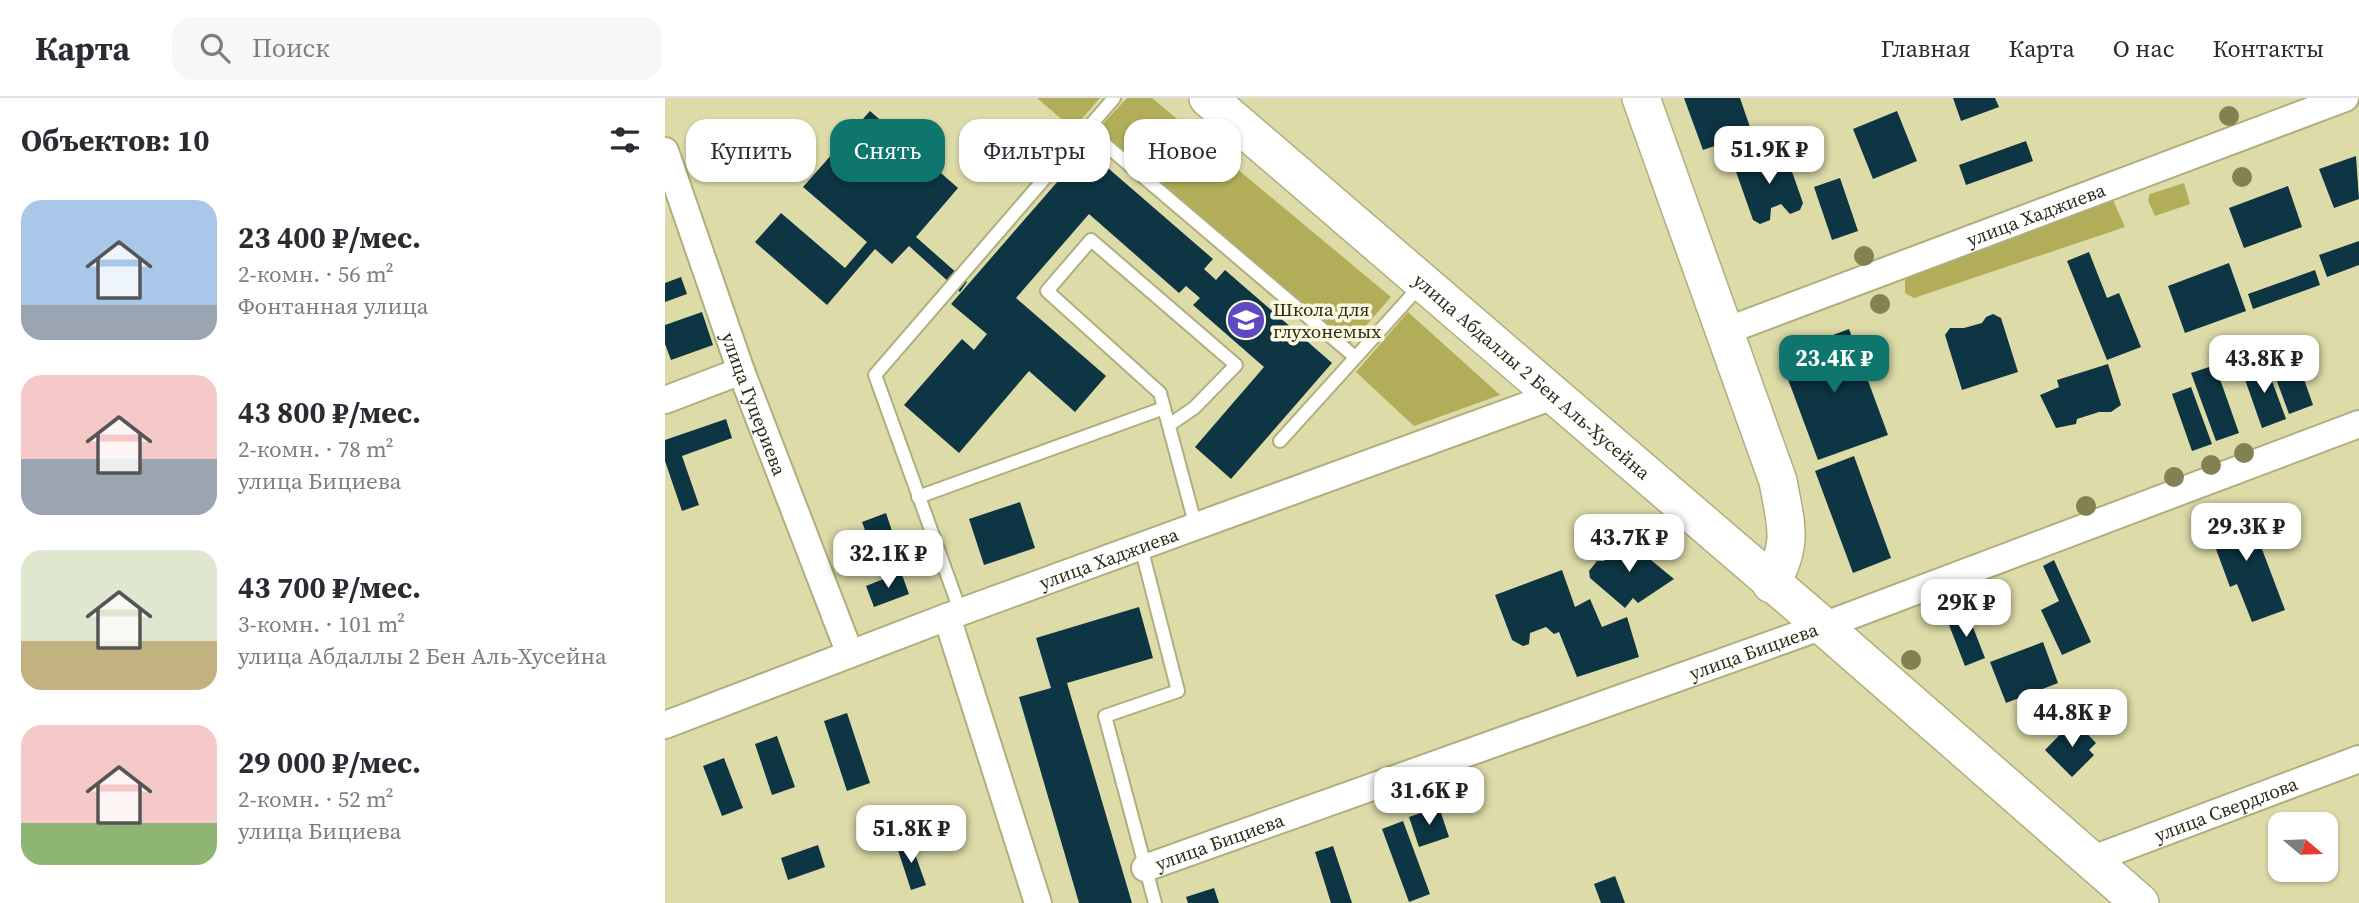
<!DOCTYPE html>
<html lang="ru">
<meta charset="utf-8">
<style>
:root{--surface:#fff;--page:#f7f7f7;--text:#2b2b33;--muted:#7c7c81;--line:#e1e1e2;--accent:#0f766e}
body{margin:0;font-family:"Source Serif 4",serif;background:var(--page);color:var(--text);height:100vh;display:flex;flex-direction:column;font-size:26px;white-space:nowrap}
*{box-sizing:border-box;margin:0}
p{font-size:23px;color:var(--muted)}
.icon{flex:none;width:38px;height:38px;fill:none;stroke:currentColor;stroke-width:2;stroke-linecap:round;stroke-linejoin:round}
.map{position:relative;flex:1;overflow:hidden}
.side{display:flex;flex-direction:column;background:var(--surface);width:665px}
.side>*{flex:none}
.guide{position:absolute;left:21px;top:21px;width:665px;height:63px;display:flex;gap:14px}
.needle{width:46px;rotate:109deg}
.buttons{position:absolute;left:1603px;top:714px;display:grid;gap:14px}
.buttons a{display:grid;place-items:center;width:70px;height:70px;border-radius:14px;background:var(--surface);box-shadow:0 2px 5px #0004;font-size:35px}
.price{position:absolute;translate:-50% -60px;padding:0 16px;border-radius:14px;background:#fff;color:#222;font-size:23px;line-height:46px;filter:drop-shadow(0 2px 4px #0008)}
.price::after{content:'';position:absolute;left:50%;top:42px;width:21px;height:16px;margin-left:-10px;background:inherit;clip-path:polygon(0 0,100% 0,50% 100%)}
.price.selected{background:var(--accent);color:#fff}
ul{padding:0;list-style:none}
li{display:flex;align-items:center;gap:21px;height:175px;padding:0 21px}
li span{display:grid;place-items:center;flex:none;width:196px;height:140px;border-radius:21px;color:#555}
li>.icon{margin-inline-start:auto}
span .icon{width:84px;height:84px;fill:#fffc;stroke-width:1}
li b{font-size:30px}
h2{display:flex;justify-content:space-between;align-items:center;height:84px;padding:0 21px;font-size:30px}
.pill{padding:0 24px;border-radius:21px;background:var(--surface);box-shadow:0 2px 5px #0004;font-size:24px;line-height:63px}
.pill.selected{background:var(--accent);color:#fff}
header{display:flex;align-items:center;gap:42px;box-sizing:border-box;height:98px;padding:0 35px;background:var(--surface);border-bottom:2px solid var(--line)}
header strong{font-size:33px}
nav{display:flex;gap:38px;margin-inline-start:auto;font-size:24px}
.search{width:490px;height:63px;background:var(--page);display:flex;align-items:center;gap:18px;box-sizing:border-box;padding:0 24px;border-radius:21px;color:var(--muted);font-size:26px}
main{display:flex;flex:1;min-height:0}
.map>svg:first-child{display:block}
.green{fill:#b2ad59}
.building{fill:#0d3543}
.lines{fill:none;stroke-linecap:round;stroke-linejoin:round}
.lane-casing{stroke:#b1ae7e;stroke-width:16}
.street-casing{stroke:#b1ae7e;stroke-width:30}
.secondary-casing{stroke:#b1ae7e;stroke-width:40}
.lane{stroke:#fff;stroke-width:12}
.street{stroke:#fff;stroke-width:26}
.secondary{stroke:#fff;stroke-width:37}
.tree{fill:#838152}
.labels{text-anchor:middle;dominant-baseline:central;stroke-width:7;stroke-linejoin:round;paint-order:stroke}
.street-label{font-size:19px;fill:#2d2c18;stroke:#fbfae1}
.poi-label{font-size:19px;fill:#2d2c18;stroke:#fbfae1;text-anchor:start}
</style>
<header>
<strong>Карта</strong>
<div class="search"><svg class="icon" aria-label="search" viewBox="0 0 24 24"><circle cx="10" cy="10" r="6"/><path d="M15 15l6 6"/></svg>Поиск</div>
<nav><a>Главная</a><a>Карта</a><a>О нас</a><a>Контакты</a></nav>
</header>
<main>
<section class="side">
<h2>Объектов: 10<svg class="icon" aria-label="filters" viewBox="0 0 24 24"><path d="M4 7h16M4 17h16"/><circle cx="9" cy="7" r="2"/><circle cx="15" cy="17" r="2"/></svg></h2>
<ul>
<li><span style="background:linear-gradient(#a9c7e8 75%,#9aa5b1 0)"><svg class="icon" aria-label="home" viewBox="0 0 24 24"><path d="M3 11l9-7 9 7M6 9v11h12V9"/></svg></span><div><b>23 400 ₽/мес.</b><p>2-комн. · 56 m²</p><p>Фонтанная улица</p></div></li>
<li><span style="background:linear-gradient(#f6c9c9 60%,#9aa5b1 0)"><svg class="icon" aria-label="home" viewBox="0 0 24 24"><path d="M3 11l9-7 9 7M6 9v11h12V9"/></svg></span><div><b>43 800 ₽/мес.</b><p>2-комн. · 78 m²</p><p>улица Бициева</p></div></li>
<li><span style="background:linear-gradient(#dfe7d0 65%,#c2b280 0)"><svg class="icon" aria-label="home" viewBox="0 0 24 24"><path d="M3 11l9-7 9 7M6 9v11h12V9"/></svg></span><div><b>43 700 ₽/мес.</b><p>3-комн. · 101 m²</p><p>улица Абдаллы 2 Бен Аль-Хусейна</p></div></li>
<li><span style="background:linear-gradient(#f6c9c9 70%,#8fb573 0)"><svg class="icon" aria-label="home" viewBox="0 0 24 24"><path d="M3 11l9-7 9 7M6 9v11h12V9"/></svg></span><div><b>29 000 ₽/мес.</b><p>2-комн. · 52 m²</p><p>улица Бициева</p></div></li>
</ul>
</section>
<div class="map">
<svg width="1694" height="805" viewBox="0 0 1694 805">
<rect width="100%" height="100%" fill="#dddba8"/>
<!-- green -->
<g class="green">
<polygon points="372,0 435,0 408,31"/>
<polygon points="462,0 487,0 726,199 685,246 433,31"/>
<polygon points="1519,85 1525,106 1490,118 1483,102 1485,96"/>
<polygon points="1448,102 1460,129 1249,200 1240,195 1240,182 1244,175"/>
<polygon points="743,214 835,297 749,328 691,274"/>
</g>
<!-- building -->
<g class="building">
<polygon points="1019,0 1075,0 1087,35 1038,52"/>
<polygon points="1288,0 1330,0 1334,9 1296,23"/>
<polygon points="205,13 293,90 251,139 302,184 295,194 244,148 227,166 210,151 162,207 90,144 116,115 180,170 202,144 138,89"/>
<polygon points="1232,13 1252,63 1208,81 1188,31"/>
<polygon points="1361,43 1368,63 1301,87 1294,67"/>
<polygon points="421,51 548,161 539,171 551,182 560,172 667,265 566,381 530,349 599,269 528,207 535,200 521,188 514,195 424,116 351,200 441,278 410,314 364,273 294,355 239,307 297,241 309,252 322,236 286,206"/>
<polygon points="1119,51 1138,105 1135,112 1125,116 1116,106 1106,110 1105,122 1095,126 1088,122 1069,68"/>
<polygon points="1691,58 1694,101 1669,110 1654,71"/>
<polygon points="1175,80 1193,133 1167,142 1149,89"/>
<polygon points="1623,88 1637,129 1579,150 1564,110"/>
<polygon points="1694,143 1694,167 1662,179 1654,157"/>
<polygon points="1424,154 1442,200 1454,195 1476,249 1442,262 1402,163"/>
<polygon points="1564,165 1581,213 1520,235 1503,188"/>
<polygon points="1650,172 1655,187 1588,211 1583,196"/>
<polygon points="16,179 22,196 0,204 0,185"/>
<polygon points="37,214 48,247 6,262 0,246 0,227"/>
<polygon points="1328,216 1336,220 1353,274 1297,292 1280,237 1285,230 1299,230 1317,225 1321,219"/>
<polygon points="1184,231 1223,337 1153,362 1114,257"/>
<polygon points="1628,250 1648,307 1624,316 1603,259"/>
<polygon points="1600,264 1621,321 1597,330 1577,273"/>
<polygon points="1443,266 1456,307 1446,314 1434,314 1412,321 1411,326 1391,330 1375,297 1394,289 1392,282"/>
<polygon points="1550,267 1574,335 1551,343 1526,275"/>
<polygon points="1526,289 1547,346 1527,353 1507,296"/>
<polygon points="61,321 67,340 17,358 34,407 17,413 0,363 0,342"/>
<polygon points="1189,358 1226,460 1188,475 1150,373"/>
<polygon points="355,404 370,450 319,467 304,421"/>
<polygon points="1581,409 1620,512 1587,524 1572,486 1565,489 1541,424"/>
<polygon points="221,415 230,442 207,451 197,424"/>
<polygon points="958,439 1009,481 973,505 968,500 960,510 925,480 924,473 932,463 939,463"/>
<polygon points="1389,462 1426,544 1397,557 1376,512 1394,503 1378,468"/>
<polygon points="897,472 910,509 925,501 937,529 962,519 974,559 912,579 894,534 889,536 881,529 865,535 864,546 858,548 847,542 830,497"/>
<polygon points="236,474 244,496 209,509 201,488"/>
<polygon points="474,509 488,560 402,585 467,805 414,805 354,599 386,590 371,540"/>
<polygon points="1302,514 1320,560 1300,568 1282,522"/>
<polygon points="1378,544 1393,585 1341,605 1325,564"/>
<polygon points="182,615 205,685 182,693 159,623"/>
<polygon points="1409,622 1431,645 1424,652 1429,657 1407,679 1380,652"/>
<polygon points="112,638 130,689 107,697 90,646"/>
<polygon points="59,660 78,710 57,718 38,668"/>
<polygon points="774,709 784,739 754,749 744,719"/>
<polygon points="738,723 765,796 744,804 717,731"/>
<polygon points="245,742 261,787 246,792 231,746"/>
<polygon points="153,747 160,769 123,782 116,760"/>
<polygon points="668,748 687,805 666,805 650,754"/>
<polygon points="950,778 960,805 936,805 929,786"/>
<polygon points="549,790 554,805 523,805 521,799"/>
</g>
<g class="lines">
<!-- lane casing -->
<g class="lane-casing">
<g id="lane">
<polyline points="422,31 690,259"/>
<polyline points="504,327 529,310 571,267 426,142 382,193 495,295 531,429"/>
<polyline points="615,343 756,187"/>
<polyline points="253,399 499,310"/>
<polyline points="476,449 513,593 440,618 490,805"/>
<polyline points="296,515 210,277 449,0"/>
</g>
</g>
<!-- street casing -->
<g class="street-casing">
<g id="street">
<path id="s1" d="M 0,53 L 76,273 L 185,556"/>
<path id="s2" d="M 1061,233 L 1680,0"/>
<polyline points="0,302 76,273"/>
<polyline points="282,519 373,805"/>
<path id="s3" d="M 0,627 L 282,519 L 891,297"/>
<path id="s4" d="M 1428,761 L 1694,661"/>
<path id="s5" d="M 480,770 L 1158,528 L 1694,326"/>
</g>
</g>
<!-- secondary casing -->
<g class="secondary-casing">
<g id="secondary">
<path id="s6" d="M 543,0 L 1158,528 L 1475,805"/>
<path d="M 976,0 L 1113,383 C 1121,428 1129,444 1106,486"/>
</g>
</g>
<!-- lane -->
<use href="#lane" class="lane"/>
<!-- street -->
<use href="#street" class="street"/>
<!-- secondary -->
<use href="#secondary" class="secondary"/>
</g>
<!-- trees -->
<g class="tree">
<circle cx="1564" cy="18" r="10"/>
<circle cx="1577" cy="79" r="10"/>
<circle cx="1199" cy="158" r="10"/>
<circle cx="1215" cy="206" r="10"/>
<circle cx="1579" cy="355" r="10"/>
<circle cx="1546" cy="367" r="10"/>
<circle cx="1509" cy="379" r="10"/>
<circle cx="1421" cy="408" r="10"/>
<circle cx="1246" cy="562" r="10"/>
</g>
<!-- icons -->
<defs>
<g id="school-disc" transform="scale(2.0125)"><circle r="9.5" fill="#5d49c2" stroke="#fbfae1"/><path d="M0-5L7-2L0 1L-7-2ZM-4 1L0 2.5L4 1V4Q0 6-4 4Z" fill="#fff"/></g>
</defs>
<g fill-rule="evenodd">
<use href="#school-disc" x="581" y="222"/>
</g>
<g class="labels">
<!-- street labels -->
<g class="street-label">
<text stroke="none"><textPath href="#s2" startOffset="331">улица Хаджиева</textPath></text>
<text stroke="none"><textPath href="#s6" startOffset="427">улица Абдаллы 2 Бен Аль-Хусейна</textPath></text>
<text stroke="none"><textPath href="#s1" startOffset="268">улица Гуцериева</textPath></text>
<text stroke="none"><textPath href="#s3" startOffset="474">улица Хаджиева</textPath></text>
<text stroke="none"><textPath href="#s5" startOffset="646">улица Бициева</textPath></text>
<text stroke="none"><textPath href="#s4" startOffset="142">улица Свердлова</textPath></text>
<text stroke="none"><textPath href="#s5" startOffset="79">улица Бициева</textPath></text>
</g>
<!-- poi labels -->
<g class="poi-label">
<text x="608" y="211">Школа для<tspan x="608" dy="22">глухонемых</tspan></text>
</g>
</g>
</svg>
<div class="buttons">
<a><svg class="needle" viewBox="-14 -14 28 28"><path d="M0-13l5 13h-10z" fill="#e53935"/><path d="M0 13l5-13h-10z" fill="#7c7c81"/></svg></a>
</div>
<b class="price" style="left:1104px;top:88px">51.9K ₽</b>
<b class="price selected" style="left:1169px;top:297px">23.4K ₽</b>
<b class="price" style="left:1599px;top:297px">43.8K ₽</b>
<b class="price" style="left:1581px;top:465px">29.3K ₽</b>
<b class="price" style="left:964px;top:476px">43.7K ₽</b>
<b class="price" style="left:223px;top:492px">32.1K ₽</b>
<b class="price" style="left:1301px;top:541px">29K ₽</b>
<b class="price" style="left:1407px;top:651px">44.8K ₽</b>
<b class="price" style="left:764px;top:729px">31.6K ₽</b>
<b class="price" style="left:246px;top:767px">51.8K ₽</b>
<div class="guide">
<a class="pill">Купить</a>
<a class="pill selected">Снять</a>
<a class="pill">Фильтры</a>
<a class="pill">Новое</a>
</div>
</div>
</main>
